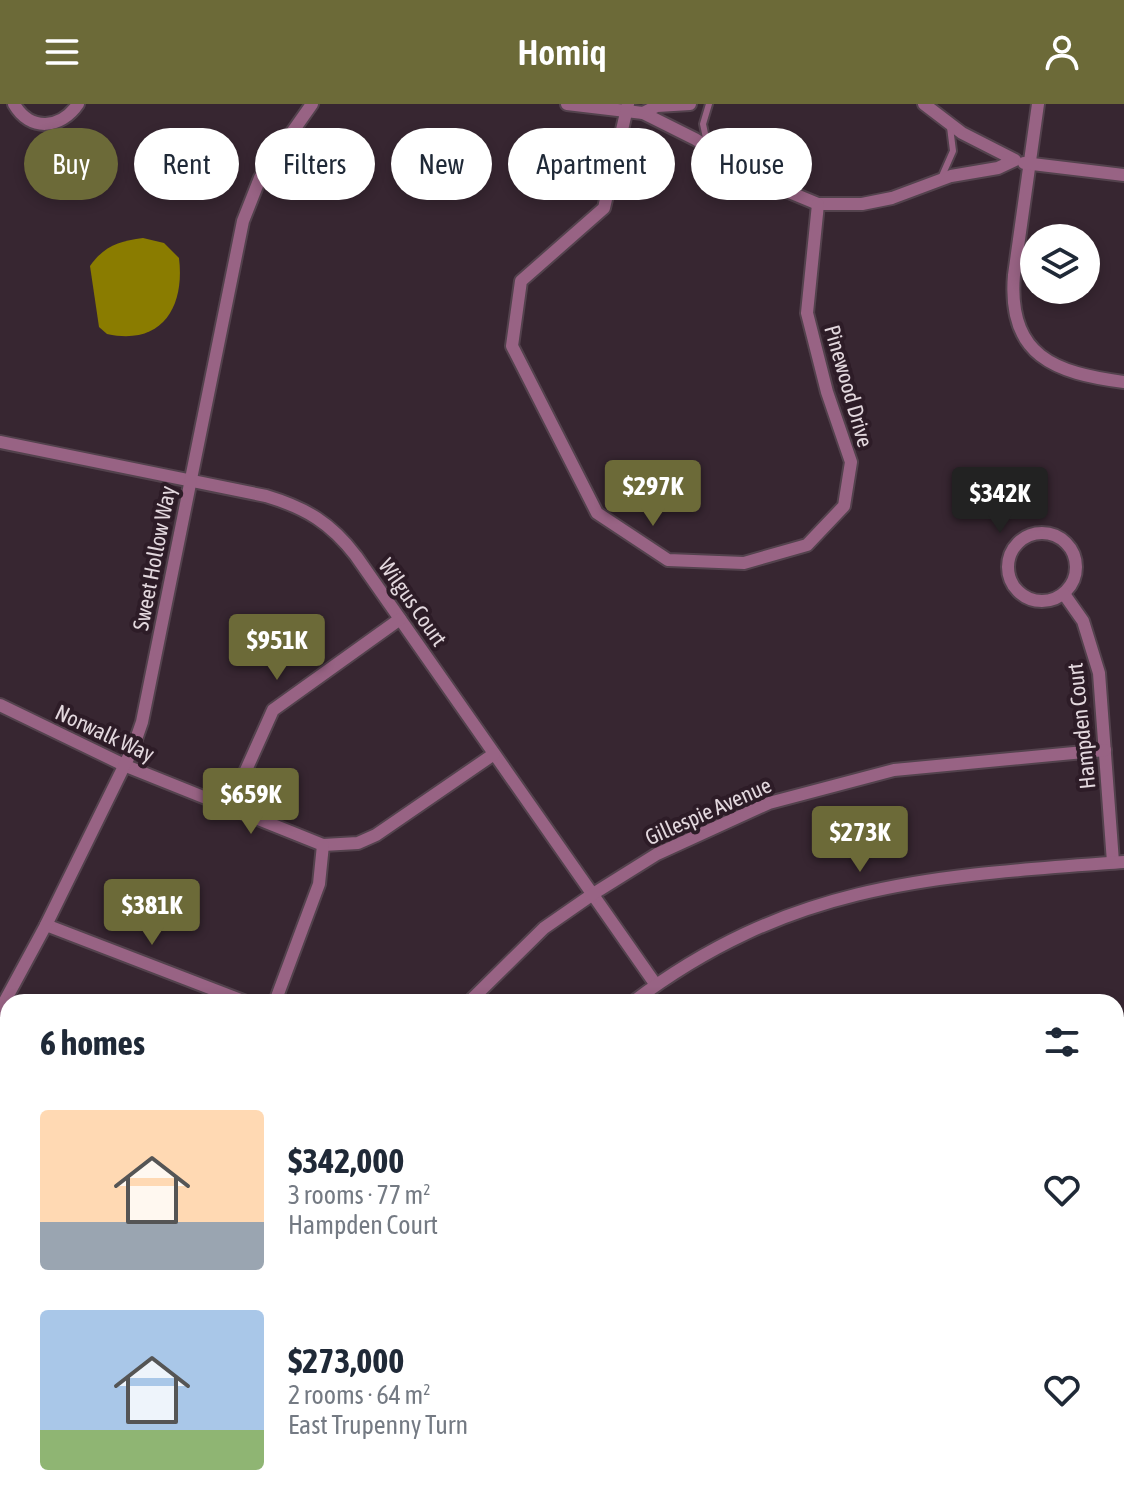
<!DOCTYPE html>
<meta charset="utf-8">
<style>
:root{--surface:#fff;--page:#f2f2f3;--text:#1f2937;--muted:#747a83;--accent:#6c6a38}
body{margin:0;font-family:"Asap Condensed",sans-serif;background:var(--page);color:var(--text);height:100vh;display:flex;flex-direction:column;font-size:30px;white-space:nowrap}
*{box-sizing:border-box;margin:0}
p{font-size:26px;color:var(--muted)}
.icon{flex:none;width:44px;height:44px;fill:none;stroke:currentColor;stroke-width:2;stroke-linecap:round;stroke-linejoin:round}
.map{position:relative;flex:1;overflow:hidden}
.details{position:absolute;left:0px;top:890px;width:1124px;height:514px;display:flex;flex-direction:column;background:var(--surface);border-radius:24px 24px 0 0;box-shadow:0 4px 12px #0003}
.details>*{flex:none}
.top-card{position:absolute;left:24px;top:24px;width:1076px;height:72px;display:flex;gap:16px}
.tools{position:absolute;left:1020px;top:120px;display:grid;gap:16px}
.tools a{display:grid;place-items:center;width:80px;height:80px;border-radius:50%;background:var(--surface);box-shadow:0 4px 12px #0003;font-size:40px}
.price{position:absolute;translate:-50% -68px;padding:0 18px;border-radius:8px;background:var(--accent);color:#fff;font-size:26px;line-height:52px;filter:drop-shadow(0 2px 4px #0008)}
.price::after{content:'';position:absolute;left:50%;top:48px;width:24px;height:18px;margin-left:-12px;background:inherit;clip-path:polygon(0 0,100% 0,50% 100%)}
.price.on{background:#222;color:#fff}
ul{padding:0;list-style:none}
li{display:flex;align-items:center;gap:24px;height:200px;padding:0 40px}
li span{display:grid;place-items:center;flex:none;width:224px;height:160px;border-radius:8px;color:#555}
li>.icon{margin-inline-start:auto}
span .icon{width:96px;height:96px;fill:#fffc;stroke-width:1}
li b{font-size:34px}
h2{display:flex;justify-content:space-between;align-items:center;height:96px;padding:0 40px;font-size:34px}
.pill{padding:0 28px;border-radius:36px;background:var(--surface);box-shadow:0 4px 12px #0003;font-size:28px;line-height:72px}
.pill.on{background:var(--accent);color:#fff}
header{display:flex;justify-content:space-between;align-items:center;height:104px;padding:0 40px;background:var(--accent);color:#fff;font-size:36px;font-weight:600}
.map>svg:first-child{display:block}
.water{fill:#8a7c00}
.lines{fill:none;stroke-linecap:round;stroke-linejoin:round}
.service-casing{stroke:#53424d;stroke-width:10}
.minor-casing{stroke:#53424d;stroke-width:16}
.primary-casing{stroke:#53424d;stroke-width:24}
.service{stroke:#986384;stroke-width:6}
.minor{stroke:#986384;stroke-width:12}
.primary{stroke:#f8a0d8;stroke-width:20}
.labels{text-anchor:middle;dominant-baseline:central;stroke-width:8;stroke-linejoin:round;paint-order:stroke}
.street-label{font-size:22px;fill:#e3d8de;stroke:#2d1c27}
</style>
<header><svg class="icon" aria-label="menu" viewBox="0 0 24 24"><path d="M4 6h16M4 12h16M4 18h16"/></svg>Homiq<svg class="icon" aria-label="person" viewBox="0 0 24 24"><circle cx="12" cy="8" r="4"/><path d="M4 21q1-7 8-7t8 7"/></svg></header>
<div class="map">
<svg width="1124" height="1403" viewBox="0 0 1124 1403">
<rect width="100%" height="100%" fill="#372631"/>
<!-- water -->
<path class="water" d="M 143,134 L 164,139 L 179,154 C 185,203 162,242 107,230 L 99,223 L 90,162 C 104,142 119,137 143,134 Z"/>
<g class="lines">
<!-- service casing -->
<g class="service-casing">
<g id="service">
<polyline points="707,39 703,20 709,0"/>
<polyline points="942,72 953,47 950,23"/>
<polyline points="1116,1259 1124,1251"/>
<polyline points="763,1403 770,1396"/>
</g>
</g>
<!-- minor casing -->
<g class="minor-casing">
<g id="minor">
<path d="M 14,0 C 30,28 61,25 78,0"/>
<polyline points="567,0 643,9 695,35 765,78 818,100 862,100 892,94 951,72 998,64 1015,56 962,29 924,0"/>
<polyline points="628,0 604,104 521,177 512,242 597,409 668,456 744,459 807,441 844,402 851,358 827,288 807,209 818,100"/>
<path d="M 1038,0 L 1014,171 C 1007,252 1055,269 1124,278"/>
<polyline points="643,9 657,2 690,0"/>
<polyline points="1024,59 1124,71"/>
<path d="M 0,338 L 266,392 C 306,404 331,419 356,452 L 656,881"/>
<circle cx="1042" cy="463" r="34"/>
<polyline points="1064,490 1083,517 1099,569 1113,758"/>
<polyline points="0,601 126,662 323,741 358,739 376,731 494,650"/>
<polyline points="229,704 273,606 400,515"/>
<polyline points="46,821 246,898"/>
<polyline points="275,898 319,780 323,741"/>
<polyline points="469,898 544,824 593,790 657,750 769,699 894,666 1105,646"/>
<path d="M 633,898 C 792,778 934,772 1124,758"/>
<polyline points="0,906 46,821 133,644 142,618 243,117 260,74 312,0"/>
<polyline points="0,917 8,922"/>
<polyline points="1116,1212 1124,1220"/>
<polyline points="0,1244 8,1237"/>
<polyline points="886,1396 892,1403"/>
<polyline points="916,1396 923,1403"/>
<polyline points="59,1403 68,1396"/>
<polyline points="302,1403 310,1396"/>
<polyline points="600,1403 607,1396"/>
</g>
</g>
<!-- primary casing -->
<g class="primary-casing">
<g id="primary">
<polyline points="1116,1334 1124,1327"/>
<polyline points="1116,1362 1124,1355"/>
<polyline points="1043,1403 1050,1396"/>
<polyline points="1072,1403 1080,1396"/>
</g>
</g>
<!-- service -->
<use href="#service" class="service"/>
<!-- minor -->
<use href="#minor" class="minor"/>
<!-- primary -->
<use href="#primary" class="primary"/>
</g>
<g class="labels">
<!-- street labels -->
<g class="street-label">
<text transform="translate(849 282) rotate(74)">Pinewood Drive</text>
<text transform="translate(154 454) rotate(-79)">Sweet Hollow Way</text>
<text transform="translate(413 498) rotate(55)">Wilgus Court</text>
<text transform="translate(1081 622) rotate(-96)">Hampden Court</text>
<text transform="translate(105 629) rotate(25)">Norwalk Way</text>
<text transform="translate(708 707) rotate(-24)">Gillespie Avenue</text>
</g>
</g>
</svg>
<div class="tools">
<a><svg class="icon" aria-label="layers" viewBox="0 0 24 24"><path d="M12 4l9 5-9 5-9-5zM3 14l9 5 9-5"/></svg></a>
</div>
<b class="price" style="left:653px;top:424px">$297K</b>
<b class="price on" style="left:1000px;top:431px">$342K</b>
<b class="price" style="left:277px;top:578px">$951K</b>
<b class="price" style="left:251px;top:732px">$659K</b>
<b class="price" style="left:860px;top:770px">$273K</b>
<b class="price" style="left:152px;top:843px">$381K</b>
<div class="top-card">
<a class="pill on">Buy</a>
<a class="pill">Rent</a>
<a class="pill">Filters</a>
<a class="pill">New</a>
<a class="pill">Apartment</a>
<a class="pill">House</a>
</div>
<section class="details">
<h2>6 homes<svg class="icon" aria-label="filters" viewBox="0 0 24 24"><path d="M4 7h16M4 17h16"/><circle cx="9" cy="7" r="2"/><circle cx="15" cy="17" r="2"/></svg></h2>
<ul>
<li><span style="background:linear-gradient(#ffd9b3 70%,#9aa5b1 0)"><svg class="icon" aria-label="home" viewBox="0 0 24 24"><path d="M3 11l9-7 9 7M6 9v11h12V9"/></svg></span><div><b>$342,000</b><p>3 rooms · 77 m²</p><p>Hampden Court</p></div><svg class="icon" aria-label="heart" viewBox="0 0 24 24"><path d="M12 20l-8-8c-3-5 5-10 8-4 3-6 11-1 8 4z"/></svg></li>
<li><span style="background:linear-gradient(#a9c7e8 75%,#8fb573 0)"><svg class="icon" aria-label="home" viewBox="0 0 24 24"><path d="M3 11l9-7 9 7M6 9v11h12V9"/></svg></span><div><b>$273,000</b><p>2 rooms · 64 m²</p><p>East Trupenny Turn</p></div><svg class="icon" aria-label="heart" viewBox="0 0 24 24"><path d="M12 20l-8-8c-3-5 5-10 8-4 3-6 11-1 8 4z"/></svg></li>
</ul>
</section>
</div>
